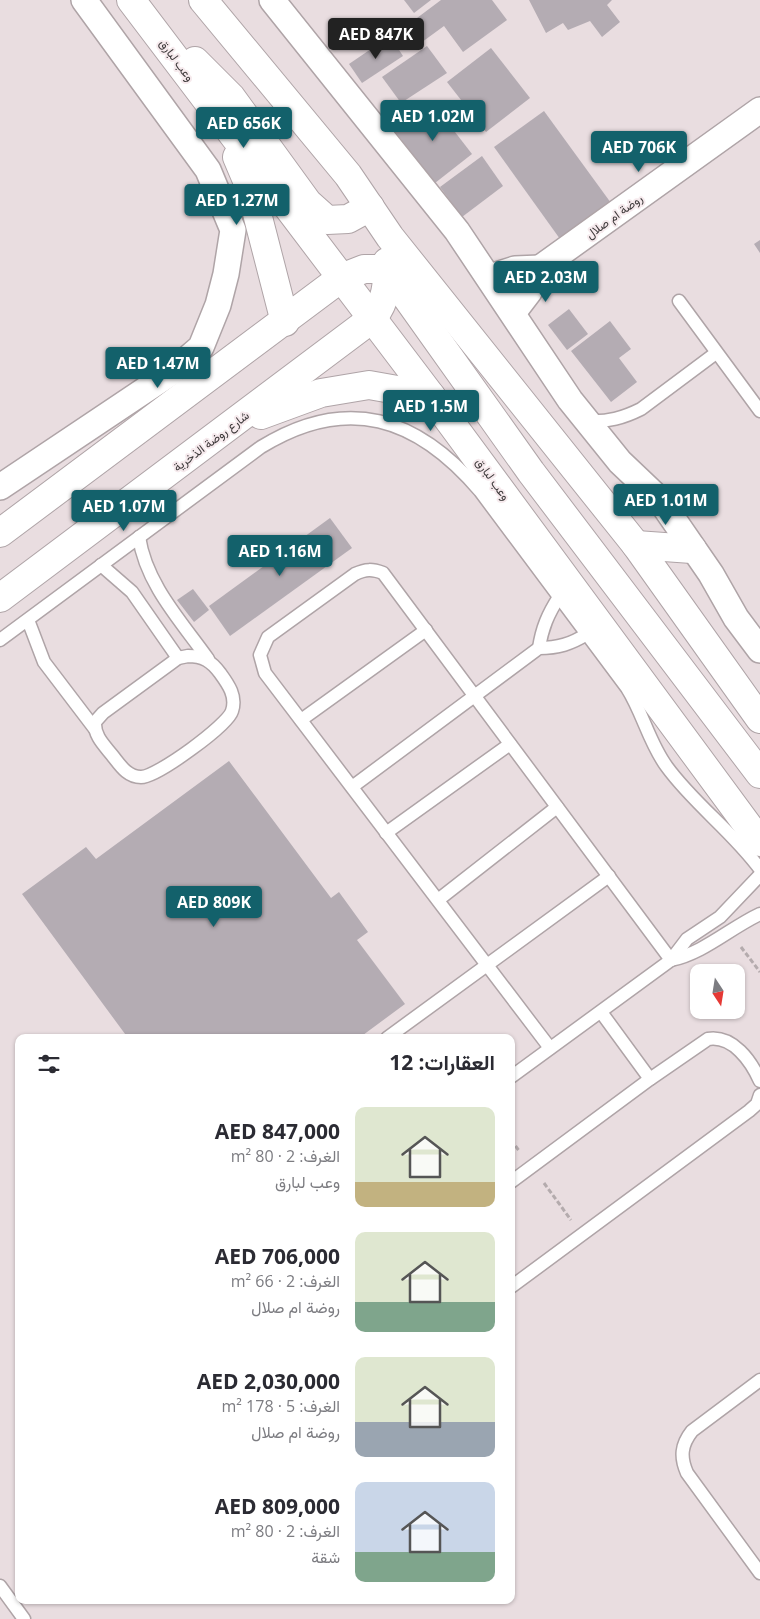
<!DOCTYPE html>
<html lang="ar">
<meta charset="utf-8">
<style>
:root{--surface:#fff;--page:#f7f7f7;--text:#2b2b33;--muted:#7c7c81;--accent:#13616b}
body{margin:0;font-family:"Open Sans",Vazirmatn,sans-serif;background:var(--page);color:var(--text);direction:rtl;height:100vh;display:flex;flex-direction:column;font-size:19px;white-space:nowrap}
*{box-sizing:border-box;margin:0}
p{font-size:16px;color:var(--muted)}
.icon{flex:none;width:28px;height:28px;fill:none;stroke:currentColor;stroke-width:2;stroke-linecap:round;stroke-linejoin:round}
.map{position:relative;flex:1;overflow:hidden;direction:ltr}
.details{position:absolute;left:15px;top:1034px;width:500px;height:570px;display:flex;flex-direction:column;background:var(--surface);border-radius:10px;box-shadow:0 1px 4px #0004;direction:rtl}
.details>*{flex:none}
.needle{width:32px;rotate:168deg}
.tools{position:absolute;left:690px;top:964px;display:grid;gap:10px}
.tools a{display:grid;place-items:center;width:55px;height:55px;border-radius:10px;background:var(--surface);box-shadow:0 1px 4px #0004;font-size:25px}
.price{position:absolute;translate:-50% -42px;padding:0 11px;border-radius:5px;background:var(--accent);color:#fff;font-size:16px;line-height:32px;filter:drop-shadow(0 1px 2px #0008)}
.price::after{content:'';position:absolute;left:50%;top:30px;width:15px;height:11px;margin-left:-8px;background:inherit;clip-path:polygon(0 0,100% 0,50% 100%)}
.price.selected{background:#222;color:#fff}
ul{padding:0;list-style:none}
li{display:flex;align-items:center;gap:15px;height:125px;padding:0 20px}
li span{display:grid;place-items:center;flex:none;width:140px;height:100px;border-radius:10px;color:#555}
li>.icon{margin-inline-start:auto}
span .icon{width:60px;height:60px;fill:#fffc;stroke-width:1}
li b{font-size:21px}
h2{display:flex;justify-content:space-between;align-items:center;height:60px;padding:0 20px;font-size:21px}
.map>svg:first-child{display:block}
.building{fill:#b4acb3}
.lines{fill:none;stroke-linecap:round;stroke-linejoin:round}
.service-casing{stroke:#afa4a7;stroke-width:15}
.minor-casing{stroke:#afa4a7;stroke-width:28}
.tertiary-casing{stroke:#afa4a7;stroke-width:30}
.path{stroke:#b4abad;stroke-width:3;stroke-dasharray:5 2.5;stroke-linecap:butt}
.service{stroke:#fff;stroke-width:12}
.minor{stroke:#fff;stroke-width:25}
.tertiary{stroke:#fff;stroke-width:28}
.labels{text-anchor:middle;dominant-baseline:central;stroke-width:4;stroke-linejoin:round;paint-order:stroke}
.street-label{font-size:12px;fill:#3c3839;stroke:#f6eaed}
</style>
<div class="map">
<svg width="760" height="1619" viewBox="0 0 760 1619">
<rect width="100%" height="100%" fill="#e9dde0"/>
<!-- building -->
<g class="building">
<polygon points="404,0 431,0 414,13"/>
<polygon points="441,0 492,0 507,20 463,52 444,26 418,45 405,27"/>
<polygon points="529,0 612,0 607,5 620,22 602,37 590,21 568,30 563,23 546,33"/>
<polygon points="390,36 403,56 362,83 349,64"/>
<polygon points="427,46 447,73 401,103 382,77"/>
<polygon points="491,48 530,98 486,132 447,82"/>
<polygon points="431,101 472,154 435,183 393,129"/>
<polygon points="544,111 611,203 560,239 494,147"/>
<polygon points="482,156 503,186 462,217 440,187"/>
<polygon points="760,240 760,253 754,244"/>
<polygon points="569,309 588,334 567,350 548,325"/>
<polygon points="610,321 631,349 619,358 637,382 611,402 571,351"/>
<polygon points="330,518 352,548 230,636 209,606"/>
<polygon points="193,589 209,610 194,622 177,600"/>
<polygon points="229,761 331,898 339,892 368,932 357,940 405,1004 359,1038 128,1038 22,894 86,847 96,859"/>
</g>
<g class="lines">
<!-- service casing -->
<g class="service-casing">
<g id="service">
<polyline points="679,301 760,411"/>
<path d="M 588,421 C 608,422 623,418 641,409 L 716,353"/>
<path d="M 139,537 C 146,584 181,621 208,659"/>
<polyline points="101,565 132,592 178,658"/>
<polyline points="28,620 44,662 95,729"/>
<path d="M 0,640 L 261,447 C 347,394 417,417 480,491 L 627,688 C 643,713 649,743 667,767 C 694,804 732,831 760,869"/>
<path d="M 539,648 C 542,628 548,614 559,597"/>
<path d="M 188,656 C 203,656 211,661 220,673 C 228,684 237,696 232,711 C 228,725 157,777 141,777 C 127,777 120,765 112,755 C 104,745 94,736 95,722 L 103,713 L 170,664 L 178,658 Z"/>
<polyline points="301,720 426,630"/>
<path d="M 352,787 L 539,648 C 558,648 571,644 587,634"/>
<polyline points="386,833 510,744"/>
<polyline points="438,900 557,807"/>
<polyline points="671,960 687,939 720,917 760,875"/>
<polyline points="601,1012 650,1079"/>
<polyline points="387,1038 609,876"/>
<path d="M 550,1048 L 265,673 L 260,655 L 268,637 L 355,574 C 366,569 372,569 383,573 L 671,960"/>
<path d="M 511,1077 L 671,960 C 704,953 730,928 760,914"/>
<path d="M 511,1182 L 650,1079 L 708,1039 C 733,1035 751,1061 760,1081"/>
<polyline points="511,1287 749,1111 757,1104 760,1095"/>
<path d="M 760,1380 L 692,1431 C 681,1445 680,1457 687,1473 L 760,1573"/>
<polyline points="0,1586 24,1619"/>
</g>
</g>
<!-- minor casing -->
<g class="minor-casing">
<g id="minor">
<polyline points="272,0 457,231 570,400 620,462 660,500 711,574 736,618 760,650"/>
<polyline points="540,268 760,110"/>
<polyline points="490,277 515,269 540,268"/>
<polyline points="513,313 529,292 540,268"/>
<polyline points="0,487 172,372 201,347 218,305 226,274 233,230 208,170 84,0"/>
</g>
</g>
<!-- tertiary casing -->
<g class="tertiary-casing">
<g id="tertiary">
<polyline points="131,0 431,396 760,842"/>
<polyline points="203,0 348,175 390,237 636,545 760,719"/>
<polyline points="195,61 231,97 308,203 327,220 348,219 370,207"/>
<polyline points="237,157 251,190 285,322"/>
<polyline points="261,415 321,393 369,385 431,396"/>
<polyline points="0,533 341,278 364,269 379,269 400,288 531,472 760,774"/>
<polyline points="636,545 692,549"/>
<path d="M 0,598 L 373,318 C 386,301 388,284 387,262"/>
</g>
</g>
<!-- path -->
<g class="path">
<polyline points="741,947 760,972"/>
<polyline points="511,1140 520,1152"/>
<polyline points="544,1183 571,1220"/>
</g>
<!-- service -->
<use href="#service" class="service"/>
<!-- minor -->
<use href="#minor" class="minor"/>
<!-- tertiary -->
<use href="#tertiary" class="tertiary"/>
</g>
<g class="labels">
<!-- street labels -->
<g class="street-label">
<text transform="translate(177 60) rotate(53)">وعب لبارق</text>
<text transform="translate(614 216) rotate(-36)">روضة ام صلال</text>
<text transform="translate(211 441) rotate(-37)">شارع روضة الذخرية</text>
<text transform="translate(493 479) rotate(54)">وعب لبارق</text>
</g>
</g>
</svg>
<div class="tools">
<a><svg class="needle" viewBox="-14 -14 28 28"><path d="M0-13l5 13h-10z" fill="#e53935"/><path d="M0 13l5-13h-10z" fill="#7c7c81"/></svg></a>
</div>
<b class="price selected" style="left:376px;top:60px">AED 847K</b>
<b class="price" style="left:433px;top:142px">AED 1.02M</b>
<b class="price" style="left:244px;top:149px">AED 656K</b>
<b class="price" style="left:639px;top:173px">AED 706K</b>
<b class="price" style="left:237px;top:226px">AED 1.27M</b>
<b class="price" style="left:546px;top:303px">AED 2.03M</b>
<b class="price" style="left:158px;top:389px">AED 1.47M</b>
<b class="price" style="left:431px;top:432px">AED 1.5M</b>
<b class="price" style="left:666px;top:526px">AED 1.01M</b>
<b class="price" style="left:124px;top:532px">AED 1.07M</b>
<b class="price" style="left:280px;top:577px">AED 1.16M</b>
<b class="price" style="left:214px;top:928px">AED 809K</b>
<section class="details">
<h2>العقارات: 12<svg class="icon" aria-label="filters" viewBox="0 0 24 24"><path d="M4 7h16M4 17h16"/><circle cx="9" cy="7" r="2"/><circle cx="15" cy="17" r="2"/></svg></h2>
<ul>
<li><span style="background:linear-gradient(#dfe7d0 75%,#c2b280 0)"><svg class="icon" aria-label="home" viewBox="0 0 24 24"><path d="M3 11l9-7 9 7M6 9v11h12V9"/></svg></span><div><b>AED 847,000</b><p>الغرف: 2 · 80 m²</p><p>وعب لبارق</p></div></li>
<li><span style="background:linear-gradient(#dfe7d0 70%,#7fa58c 0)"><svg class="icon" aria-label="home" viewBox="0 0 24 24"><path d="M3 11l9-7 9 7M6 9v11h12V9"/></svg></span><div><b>AED 706,000</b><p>الغرف: 2 · 66 m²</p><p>روضة ام صلال</p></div></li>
<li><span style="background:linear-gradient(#dfe7d0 65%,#9aa5b1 0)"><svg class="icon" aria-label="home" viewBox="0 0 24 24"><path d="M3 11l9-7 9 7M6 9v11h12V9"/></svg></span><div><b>AED 2,030,000</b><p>الغرف: 5 · 178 m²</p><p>روضة ام صلال</p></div></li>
<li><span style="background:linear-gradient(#c9d6e8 70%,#7fa58c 0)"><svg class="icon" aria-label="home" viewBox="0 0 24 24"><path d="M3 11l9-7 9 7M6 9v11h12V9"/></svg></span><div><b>AED 809,000</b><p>الغرف: 2 · 80 m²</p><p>شقة</p></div></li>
</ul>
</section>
</div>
